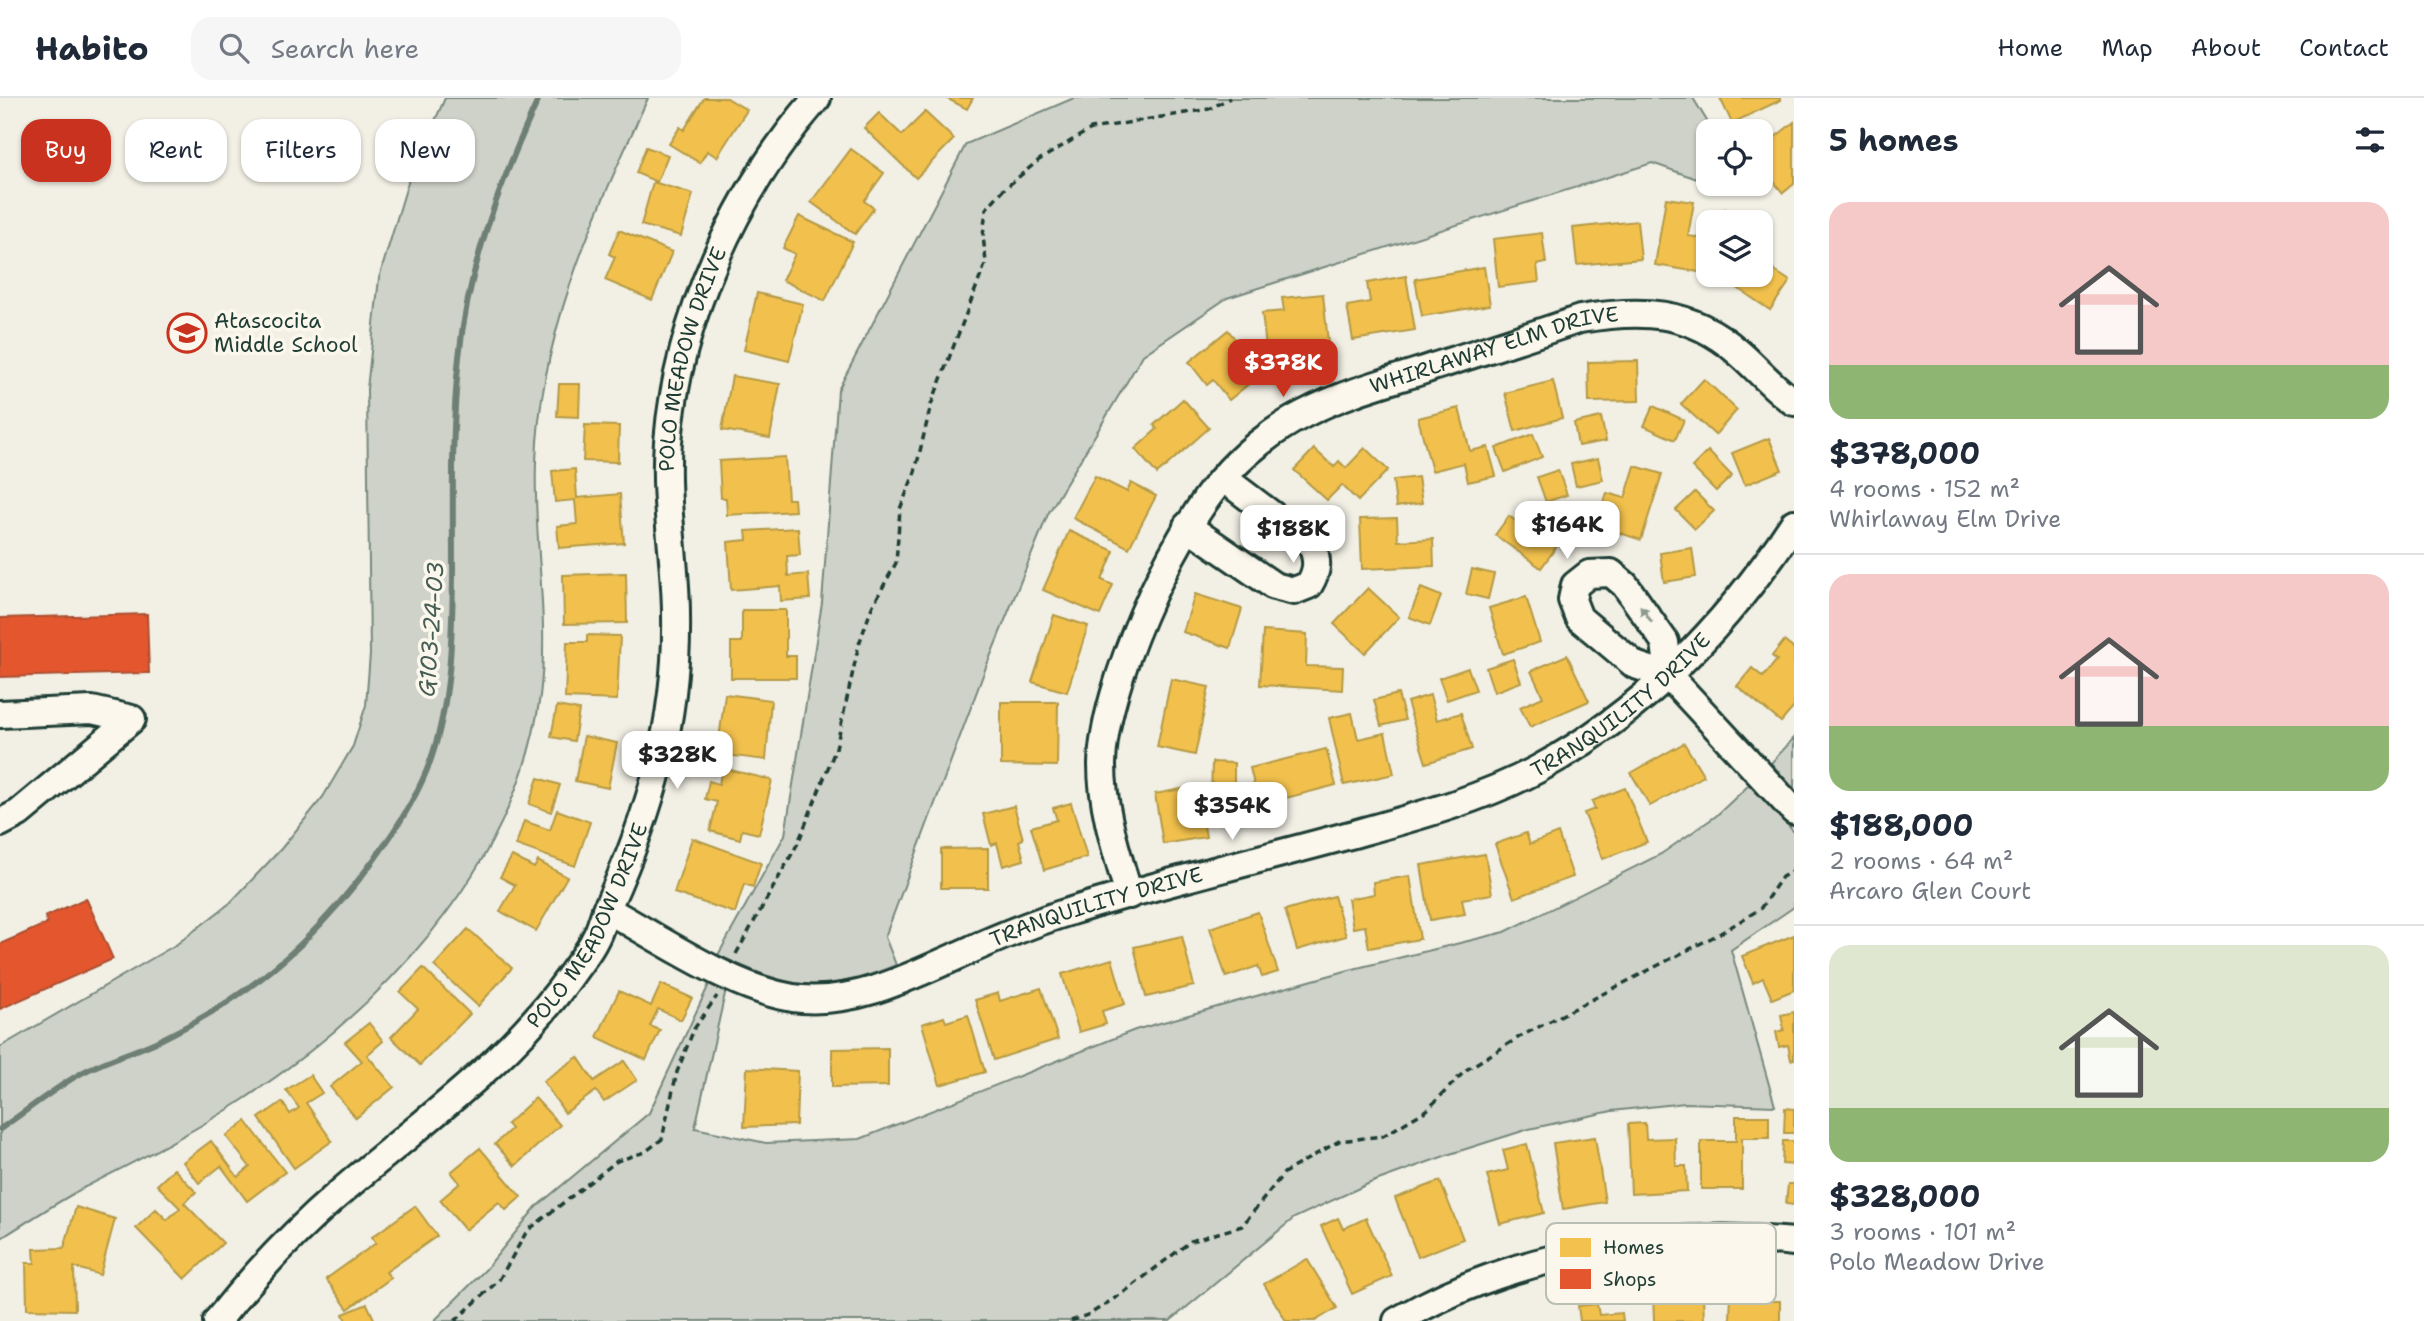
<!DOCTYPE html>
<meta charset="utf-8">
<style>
:root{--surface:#fff;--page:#f6f6f7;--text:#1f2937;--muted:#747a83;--line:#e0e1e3;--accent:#c8321e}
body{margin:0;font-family:"Shantell Sans",sans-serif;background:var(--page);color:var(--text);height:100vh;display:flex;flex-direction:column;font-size:26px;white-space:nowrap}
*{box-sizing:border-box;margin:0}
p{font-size:23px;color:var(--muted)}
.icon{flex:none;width:38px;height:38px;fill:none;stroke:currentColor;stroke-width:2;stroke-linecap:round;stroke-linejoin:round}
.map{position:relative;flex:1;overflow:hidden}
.drawer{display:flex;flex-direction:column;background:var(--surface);width:630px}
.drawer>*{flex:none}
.hud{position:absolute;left:21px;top:21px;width:665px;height:63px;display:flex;gap:14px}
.controls{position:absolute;left:1696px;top:21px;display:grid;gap:14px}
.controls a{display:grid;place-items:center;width:77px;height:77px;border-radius:14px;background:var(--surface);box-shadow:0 2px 5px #0004;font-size:35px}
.price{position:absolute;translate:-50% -60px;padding:0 16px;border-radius:14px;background:#fff;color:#222;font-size:23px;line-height:46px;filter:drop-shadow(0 2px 4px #0008)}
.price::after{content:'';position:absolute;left:50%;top:42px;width:21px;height:16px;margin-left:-10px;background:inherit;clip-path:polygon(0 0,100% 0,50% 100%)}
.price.on{background:var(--accent);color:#fff}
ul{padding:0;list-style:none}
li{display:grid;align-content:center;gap:14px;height:371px;padding:0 35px}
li+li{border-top:2px solid var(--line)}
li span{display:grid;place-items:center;height:217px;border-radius:21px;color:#555}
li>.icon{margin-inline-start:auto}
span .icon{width:126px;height:126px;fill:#fffc;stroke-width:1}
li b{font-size:30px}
h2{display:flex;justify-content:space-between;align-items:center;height:84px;padding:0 35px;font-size:30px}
.chip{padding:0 24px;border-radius:21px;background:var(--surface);box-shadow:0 2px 5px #0004;font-size:24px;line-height:63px}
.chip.on{background:var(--accent);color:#fff}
header{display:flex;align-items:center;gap:42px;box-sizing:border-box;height:98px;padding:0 35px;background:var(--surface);border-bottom:2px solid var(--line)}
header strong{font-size:33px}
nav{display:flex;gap:38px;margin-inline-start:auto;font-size:24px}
.search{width:490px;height:63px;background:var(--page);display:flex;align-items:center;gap:18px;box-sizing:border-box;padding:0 24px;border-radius:21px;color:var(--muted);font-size:26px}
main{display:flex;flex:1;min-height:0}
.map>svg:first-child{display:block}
.green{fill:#cfd2c8;stroke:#77887e;stroke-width:2}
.homes{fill:#f2c14e;stroke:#b39946;stroke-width:2}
.shops{fill:#e4572e;stroke:#a94f30;stroke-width:2}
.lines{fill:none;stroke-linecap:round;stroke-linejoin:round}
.stream{stroke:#6e7f75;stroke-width:6}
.minor-casing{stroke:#1f3d34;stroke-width:32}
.path{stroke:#1f3d34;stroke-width:3.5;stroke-dasharray:7 5;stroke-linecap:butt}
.minor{stroke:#fbf7ec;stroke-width:26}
.oneway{fill:#8d9a90}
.labels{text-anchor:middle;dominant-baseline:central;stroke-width:7;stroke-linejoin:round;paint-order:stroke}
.poi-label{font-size:21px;fill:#1f3d34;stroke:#fbf7ec;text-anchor:start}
.street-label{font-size:21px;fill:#1f3d34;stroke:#fbf7ec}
.water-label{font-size:23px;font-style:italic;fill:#465e55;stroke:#fbf7ec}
.key{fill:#fbf7ec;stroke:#b9bfb5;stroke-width:2}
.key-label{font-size:19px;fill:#1f3d34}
</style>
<header>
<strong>Habito</strong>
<div class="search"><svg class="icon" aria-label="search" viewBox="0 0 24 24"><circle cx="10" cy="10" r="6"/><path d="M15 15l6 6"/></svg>Search here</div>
<nav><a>Home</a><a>Map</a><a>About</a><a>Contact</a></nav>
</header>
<main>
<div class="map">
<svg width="1794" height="1223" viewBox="0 0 1794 1223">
<rect width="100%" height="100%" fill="#f2f0e5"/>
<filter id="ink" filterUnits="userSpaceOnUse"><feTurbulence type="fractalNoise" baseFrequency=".0143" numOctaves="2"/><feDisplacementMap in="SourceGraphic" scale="14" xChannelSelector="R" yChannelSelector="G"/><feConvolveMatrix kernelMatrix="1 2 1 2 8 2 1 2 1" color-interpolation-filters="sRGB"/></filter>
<g filter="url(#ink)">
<!-- green -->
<g class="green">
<path d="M 445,0 L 648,0 C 595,117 540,232 536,364 C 533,442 550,519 540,598 C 516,773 377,915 235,1007 C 186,1038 136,1063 85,1089 C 56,1105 28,1123 0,1141 L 0,949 L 177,846 L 230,805 L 281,751 L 323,699 L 353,648 L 366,607 L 370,556 L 367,291 L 379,180 L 408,84 Z"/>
<path d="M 1074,0 L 1693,0 L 1713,33 L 1708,33 L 1708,57 L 1697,81 L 1652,65 L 1227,200 L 1143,257 L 1048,416 L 986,569 L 885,839 L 896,867 C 820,898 791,891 718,857 L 785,737 L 822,505 L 838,292 L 966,46 Z"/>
<polygon points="1794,640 1794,692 1771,665"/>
<polygon points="1750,686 1794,734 1794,809 1731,852 1775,1008 1685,1005 1612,1013 1529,1031 1450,1056 1370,1085 1294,1120 1170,1223 434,1223 486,1171 536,1109 649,1015 711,882 726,891 695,1030 766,1045 860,1041 1135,932 1349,872 1505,834 1661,756 1716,718"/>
</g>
<!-- homes -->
<g class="homes">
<polygon points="704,0 727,0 747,12 717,59 707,53 700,65 669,46 680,29 684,32"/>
<polygon points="946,0 973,0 967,11"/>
<polygon points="1720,0 1780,0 1781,2 1732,25"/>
<polygon points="925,14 954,41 916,80 864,30 879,15 902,37"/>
<polygon points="1794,24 1794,86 1783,95 1760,67 1760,34 1769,44"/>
<polygon points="646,49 668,57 657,84 636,75"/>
<polygon points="851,51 884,75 864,103 874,110 855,136 811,104"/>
<polygon points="653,84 693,96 681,138 641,127"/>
<polygon points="1666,100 1694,104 1688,138 1708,141 1705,175 1655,167"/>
<polygon points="1725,111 1752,124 1719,124"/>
<polygon points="799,118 853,144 825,203 782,182 795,156 783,150"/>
<polygon points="1637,123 1641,161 1577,167 1573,130"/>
<polygon points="619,132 672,154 652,202 605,182 615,159 609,156"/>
<polygon points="1542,135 1546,165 1537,167 1539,184 1498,189 1493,141"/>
<polygon points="1760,163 1790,183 1770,212 1730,185 1735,177 1760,177"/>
<polygon points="1484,169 1490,207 1422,218 1415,181"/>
<polygon points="1406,178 1415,232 1353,242 1347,208 1370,204 1367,185"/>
<polygon points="757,195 803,206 789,263 744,252"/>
<polygon points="1323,196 1328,244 1300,247 1302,263 1268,267 1262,215 1284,213 1282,200"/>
<polygon points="1228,232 1262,275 1229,302 1213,282 1207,287 1189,264"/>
<polygon points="1638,263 1639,303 1589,304 1588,264"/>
<polygon points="732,278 780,286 770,340 722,332"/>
<polygon points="1704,281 1737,312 1715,337 1681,306"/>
<polygon points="1553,283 1562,320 1515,333 1505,295"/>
<polygon points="559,286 580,286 579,319 557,318"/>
<polygon points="1183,301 1209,330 1157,376 1135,351 1157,331 1154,327"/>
<polygon points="1653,308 1684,322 1675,342 1644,328"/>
<polygon points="1459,310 1470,353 1488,349 1496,378 1468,384 1464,365 1432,373 1418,320"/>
<polygon points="1601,319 1606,343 1578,348 1574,325"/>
<polygon points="585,327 619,328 618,364 583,363"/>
<polygon points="1533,336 1542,359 1505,374 1496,350"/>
<polygon points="1769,340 1782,372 1745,387 1732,355"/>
<polygon points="1365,350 1388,372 1358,403 1342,387 1327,402 1294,372 1314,351 1334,369 1339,363 1346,370"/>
<polygon points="1708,353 1732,378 1716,393 1692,369"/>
<polygon points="785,359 788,401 794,401 795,413 727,417 726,400 721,400 719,363"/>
<polygon points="1598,360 1603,382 1576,388 1571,366"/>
<polygon points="1635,368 1662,376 1641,442 1596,427 1607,395 1625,400"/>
<polygon points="575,371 577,400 620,396 624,445 559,450 557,428 577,426 575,402 555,404 552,373"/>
<polygon points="1558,372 1567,397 1546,404 1537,379"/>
<polygon points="1095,378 1127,394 1131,385 1156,398 1129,450 1073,420"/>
<polygon points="1418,379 1422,405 1396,409 1393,382"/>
<polygon points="1695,394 1714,413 1695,431 1676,412"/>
<polygon points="1534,408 1568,433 1541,470 1495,437 1509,418 1521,427"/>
<polygon points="1397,420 1398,443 1433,441 1434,468 1362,471 1360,421"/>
<polygon points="798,430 800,457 787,458 788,478 808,476 810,501 781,503 780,488 731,492 728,444 747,442 746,433"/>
<polygon points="1069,433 1114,453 1102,482 1113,487 1100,517 1043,492"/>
<polygon points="1692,450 1696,479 1664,484 1660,455"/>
<polygon points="1472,471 1494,476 1488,501 1466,496"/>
<polygon points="626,475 627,525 564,526 563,477"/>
<polygon points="1368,490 1399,519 1365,555 1334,526"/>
<polygon points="1421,490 1441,498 1430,527 1409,519"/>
<polygon points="1195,496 1242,511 1230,550 1183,534"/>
<polygon points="1526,499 1540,544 1503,556 1489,510"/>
<polygon points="742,512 786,512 786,558 796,558 796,580 731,580 731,544 742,544"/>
<polygon points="1054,517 1088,528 1067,594 1032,584"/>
<polygon points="1263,533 1307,536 1306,568 1343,569 1342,592 1260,587"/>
<polygon points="587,537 620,538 617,602 565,600 567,544 587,544"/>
<polygon points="1784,543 1794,551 1794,609 1781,624 1737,588 1752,570 1763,579 1777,562 1772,558"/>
<polygon points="1567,557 1589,603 1530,629 1520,609 1543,599 1531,573"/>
<polygon points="1513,561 1521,584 1494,594 1486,570"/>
<polygon points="1468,570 1476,592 1447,602 1439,580"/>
<polygon points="1171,581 1209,589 1195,657 1157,649"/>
<polygon points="725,596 771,602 766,662 717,656"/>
<polygon points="1398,596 1405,622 1381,628 1374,602"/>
<polygon points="1430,597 1437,622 1461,615 1472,651 1426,665 1407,604"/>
<polygon points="1001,604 1058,604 1057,668 1001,667"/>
<polygon points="557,608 579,612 574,643 551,639"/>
<polygon points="1352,615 1358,641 1385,635 1394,676 1344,687 1329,620"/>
<polygon points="584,638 617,645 608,690 575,683"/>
<polygon points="1684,645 1704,678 1650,708 1631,675"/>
<polygon points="1326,651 1336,687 1259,707 1250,670"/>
<polygon points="1212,664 1234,665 1234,698 1211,697"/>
<polygon points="722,670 772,682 759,736 742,732 740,741 710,733 717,704 705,701 709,683 719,686"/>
<polygon points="538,680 560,687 551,714 529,706"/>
<polygon points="1197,688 1206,739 1163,746 1155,696"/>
<polygon points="1625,690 1647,744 1603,761 1584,715 1595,711 1592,703"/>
<polygon points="1071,705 1087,759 1044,772 1031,729 1057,722 1053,710"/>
<polygon points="1014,708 1023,741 1019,743 1024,762 1003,768 997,745 991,747 983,716"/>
<polygon points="557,712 590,724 575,768 516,747 524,723 550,732"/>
<polygon points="1526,735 1530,746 1558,735 1573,779 1514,800 1495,746"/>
<polygon points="692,740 761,765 753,789 744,786 735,815 674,795"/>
<polygon points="988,750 988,790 941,790 941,751"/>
<polygon points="1485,756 1492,796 1462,801 1465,816 1430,822 1421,767"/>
<polygon points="512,758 534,770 538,763 567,779 536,833 500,813 515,787 500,779"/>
<polygon points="1410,778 1420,841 1369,850 1365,828 1353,830 1348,801 1374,796 1373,784"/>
<polygon points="1334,798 1346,838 1297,852 1285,812"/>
<polygon points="1258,814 1278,874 1262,879 1258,868 1226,879 1210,830"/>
<polygon points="468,831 512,870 478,908 434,868"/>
<polygon points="1794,837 1794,892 1772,901 1763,880 1753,885 1742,858"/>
<polygon points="1182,838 1194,888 1146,899 1134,849"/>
<polygon points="1112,861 1125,906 1102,913 1106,926 1079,934 1062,876"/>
<polygon points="423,870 470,916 420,967 391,939 418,911 400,894"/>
<polygon points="661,886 692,900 681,922 658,911 650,928 660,932 646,962 597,939 619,893 651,908"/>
<polygon points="1041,890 1058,941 994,962 975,902 998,895 1000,903"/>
<polygon points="1794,914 1794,961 1791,962 1788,947 1779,949 1776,934 1784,932 1781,917"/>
<polygon points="968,917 985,974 940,987 922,926 944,919 946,924"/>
<polygon points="369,925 383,943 367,957 394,989 356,1020 330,989 362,963 345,944"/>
<polygon points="888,950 888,988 832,989 832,951"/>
<polygon points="578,959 594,983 624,963 637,982 604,1004 596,993 565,1015 543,983"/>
<polygon points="747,970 798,973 796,1027 744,1029"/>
<polygon points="310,977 322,995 306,1005 332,1043 294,1070 259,1020 282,1004 290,1016 299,1010 286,992"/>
<polygon points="535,1000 560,1027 515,1068 495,1046 511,1031 507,1026"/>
<polygon points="1785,1010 1794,1011 1794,1035 1784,1035"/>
<polygon points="1736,1018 1769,1018 1769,1040 1742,1040 1742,1091 1701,1091 1701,1043 1736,1043"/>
<polygon points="246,1023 285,1074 247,1103 221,1068 199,1085 183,1064 211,1043 238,1079 250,1069 226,1038"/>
<polygon points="1645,1025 1646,1041 1675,1040 1676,1068 1686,1068 1687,1093 1631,1096 1628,1026"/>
<polygon points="1595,1039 1605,1104 1563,1111 1553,1045"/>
<polygon points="1783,1043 1794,1043 1794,1067 1782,1066"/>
<polygon points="1527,1046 1544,1115 1500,1126 1487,1077 1508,1072 1503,1052"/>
<polygon points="480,1050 521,1099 506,1112 499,1104 465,1132 440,1102 460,1085 451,1074"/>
<polygon points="174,1071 196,1094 184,1105 223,1145 185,1181 136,1130 156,1111 167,1122 180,1110 157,1087"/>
<polygon points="1440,1083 1463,1141 1418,1159 1395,1100"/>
<polygon points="1788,1086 1794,1086 1794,1107 1786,1106"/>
<polygon points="415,1108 437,1138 386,1174 391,1180 348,1211 326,1181 376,1145 372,1139"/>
<polygon points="76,1109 115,1121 100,1177 74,1169 75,1212 27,1211 26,1165 35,1165 34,1151 64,1150"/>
<polygon points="1338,1120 1343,1131 1366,1120 1392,1178 1352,1196 1321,1128"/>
<polygon points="1307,1161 1337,1210 1315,1223 1286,1223 1264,1186"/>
<polygon points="1731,1192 1754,1192 1754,1203 1780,1203 1780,1223 1730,1223"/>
<polygon points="1703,1195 1704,1223 1654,1223 1653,1197"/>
<polygon points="367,1206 375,1223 346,1223 343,1216"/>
<polygon points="1597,1206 1599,1217 1622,1215 1623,1223 1580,1223 1578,1208"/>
</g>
<!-- shops -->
<g class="shops">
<polygon points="147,516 149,575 0,579 0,520"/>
<polygon points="86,800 113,861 0,911 0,846 48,825 45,819"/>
</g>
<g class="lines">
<!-- stream -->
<path class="stream" d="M 0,1031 C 26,1013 51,993 78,977 C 104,962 133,955 160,942 C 209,918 261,885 301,846 C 348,800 409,724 431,661 C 451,603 452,541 453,480 C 453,406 451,332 459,259 C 468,168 501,82 539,0"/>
<!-- minor casing -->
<g class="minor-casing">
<g id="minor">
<path d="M 1187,428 L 1274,488 L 1294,493 L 1309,487 C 1318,472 1318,463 1312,447 L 1223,380"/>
<polyline points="1669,578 1665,544 1625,487 1611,475 1589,476 1575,487 1572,502 1579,520 1635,567 1669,578 1794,713"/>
<polyline points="0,616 92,612 132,621 19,715 0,725"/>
<path id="s1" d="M 1129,797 C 1117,755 1102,711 1102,667 C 1103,589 1171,440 1221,382 C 1243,356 1274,331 1304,316 C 1342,296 1383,285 1424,272 C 1476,255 1528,239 1580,221 C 1639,211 1690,211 1738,254 C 1757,270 1773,290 1794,304"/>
<path id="s2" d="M 606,811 C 661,841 740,896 802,901 C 858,905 907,880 957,858 C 994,841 1032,825 1071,813 C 1161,785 1254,763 1346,738 C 1411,720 1478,703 1538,671 C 1645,613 1728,526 1794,425"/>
<path id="s3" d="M 217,1223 C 253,1178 292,1136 336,1098 C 417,1027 508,966 571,877 C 579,865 589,854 595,841 C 601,831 603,818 608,808 C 651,713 678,622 676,517 C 676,459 663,402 668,344 C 678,220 735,94 817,0"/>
<path d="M 1397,1223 C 1513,1155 1661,1131 1794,1144"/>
</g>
</g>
<!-- path -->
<g class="path">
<polyline points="736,856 798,745 836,650 859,546 872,509 896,465 900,411 915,374 931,307 986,164 983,138 986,111 1003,92 1039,62 1091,31 1209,11 1230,0"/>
<polyline points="455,1223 499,1182 527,1133 617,1063 645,1054 662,1041 677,974 694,931 717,898"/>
<polyline points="1071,1223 1090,1216 1123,1195 1191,1143 1242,1128 1284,1075 1339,1043 1383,1038 1427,1012 1466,972 1521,938 1719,836 1760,811 1782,779 1794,772"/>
</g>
<!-- minor -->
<use href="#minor" class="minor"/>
</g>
<!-- one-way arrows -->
<defs><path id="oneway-solid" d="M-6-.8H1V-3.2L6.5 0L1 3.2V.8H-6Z" transform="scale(1.75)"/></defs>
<use class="oneway" href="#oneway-solid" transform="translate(1646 516) rotate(-125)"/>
</g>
<!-- icons -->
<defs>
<g id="school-ring" transform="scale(2.0125)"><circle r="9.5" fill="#fbf7ec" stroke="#c8321e" stroke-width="1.5"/><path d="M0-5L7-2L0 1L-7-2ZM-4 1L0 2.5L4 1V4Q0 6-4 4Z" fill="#c8321e"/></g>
</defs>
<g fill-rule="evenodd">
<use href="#school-ring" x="187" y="235"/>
</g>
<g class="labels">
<!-- poi labels -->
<g class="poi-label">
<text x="214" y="223">Atascocita<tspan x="214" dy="24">Middle School</tspan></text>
</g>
<!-- street labels -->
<g class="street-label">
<text stroke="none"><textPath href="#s1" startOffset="754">WHIRLAWAY ELM DRIVE</textPath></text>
<text stroke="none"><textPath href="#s3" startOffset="1136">POLO MEADOW DRIVE</textPath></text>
<text stroke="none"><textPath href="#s2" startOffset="1096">TRANQUILITY DRIVE</textPath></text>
<text stroke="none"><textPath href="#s2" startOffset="528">TRANQUILITY DRIVE</textPath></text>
<text stroke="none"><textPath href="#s3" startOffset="548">POLO MEADOW DRIVE</textPath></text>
</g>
<!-- water labels -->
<g class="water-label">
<text transform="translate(431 531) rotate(-86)">G103-24-03</text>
</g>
</g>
<!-- legend -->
<rect x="1546" y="1125" width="230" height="81" rx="10" class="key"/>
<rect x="1560" y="1140" width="31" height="19" fill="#f2c14e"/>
<rect x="1560" y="1171" width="31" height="20" fill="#e4572e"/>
<g class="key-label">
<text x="1603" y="1156">Homes</text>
<text x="1603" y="1188">Shops</text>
</g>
</svg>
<div class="controls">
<a><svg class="icon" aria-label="locate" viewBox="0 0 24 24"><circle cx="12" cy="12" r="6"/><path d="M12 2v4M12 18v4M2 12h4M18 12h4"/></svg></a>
<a><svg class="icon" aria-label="layers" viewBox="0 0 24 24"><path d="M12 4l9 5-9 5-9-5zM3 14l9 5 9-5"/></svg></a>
</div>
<b class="price on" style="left:1283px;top:301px">$378K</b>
<b class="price" style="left:1567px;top:463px">$164K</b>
<b class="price" style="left:1293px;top:467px">$188K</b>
<b class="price" style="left:677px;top:693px">$328K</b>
<b class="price" style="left:1232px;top:744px">$354K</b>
<div class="hud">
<a class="chip on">Buy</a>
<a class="chip">Rent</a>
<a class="chip">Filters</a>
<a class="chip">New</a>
</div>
</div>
<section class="drawer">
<h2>5 homes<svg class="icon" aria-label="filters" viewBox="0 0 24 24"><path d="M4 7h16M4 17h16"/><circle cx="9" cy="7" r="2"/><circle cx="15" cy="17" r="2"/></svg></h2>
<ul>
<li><span style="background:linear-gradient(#f6c9c9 75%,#8fb573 0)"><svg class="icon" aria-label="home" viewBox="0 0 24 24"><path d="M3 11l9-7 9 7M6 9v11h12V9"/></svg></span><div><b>$378,000</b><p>4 rooms · 152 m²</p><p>Whirlaway Elm Drive</p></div></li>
<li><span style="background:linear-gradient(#f6c9c9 70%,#8fb573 0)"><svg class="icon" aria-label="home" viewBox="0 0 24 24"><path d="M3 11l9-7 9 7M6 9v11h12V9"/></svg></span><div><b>$188,000</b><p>2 rooms · 64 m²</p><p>Arcaro Glen Court</p></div></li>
<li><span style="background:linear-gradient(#dfe7d0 75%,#8fb573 0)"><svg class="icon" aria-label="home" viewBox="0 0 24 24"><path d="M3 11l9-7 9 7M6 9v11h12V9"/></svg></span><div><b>$328,000</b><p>3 rooms · 101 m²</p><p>Polo Meadow Drive</p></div></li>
</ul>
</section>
</main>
